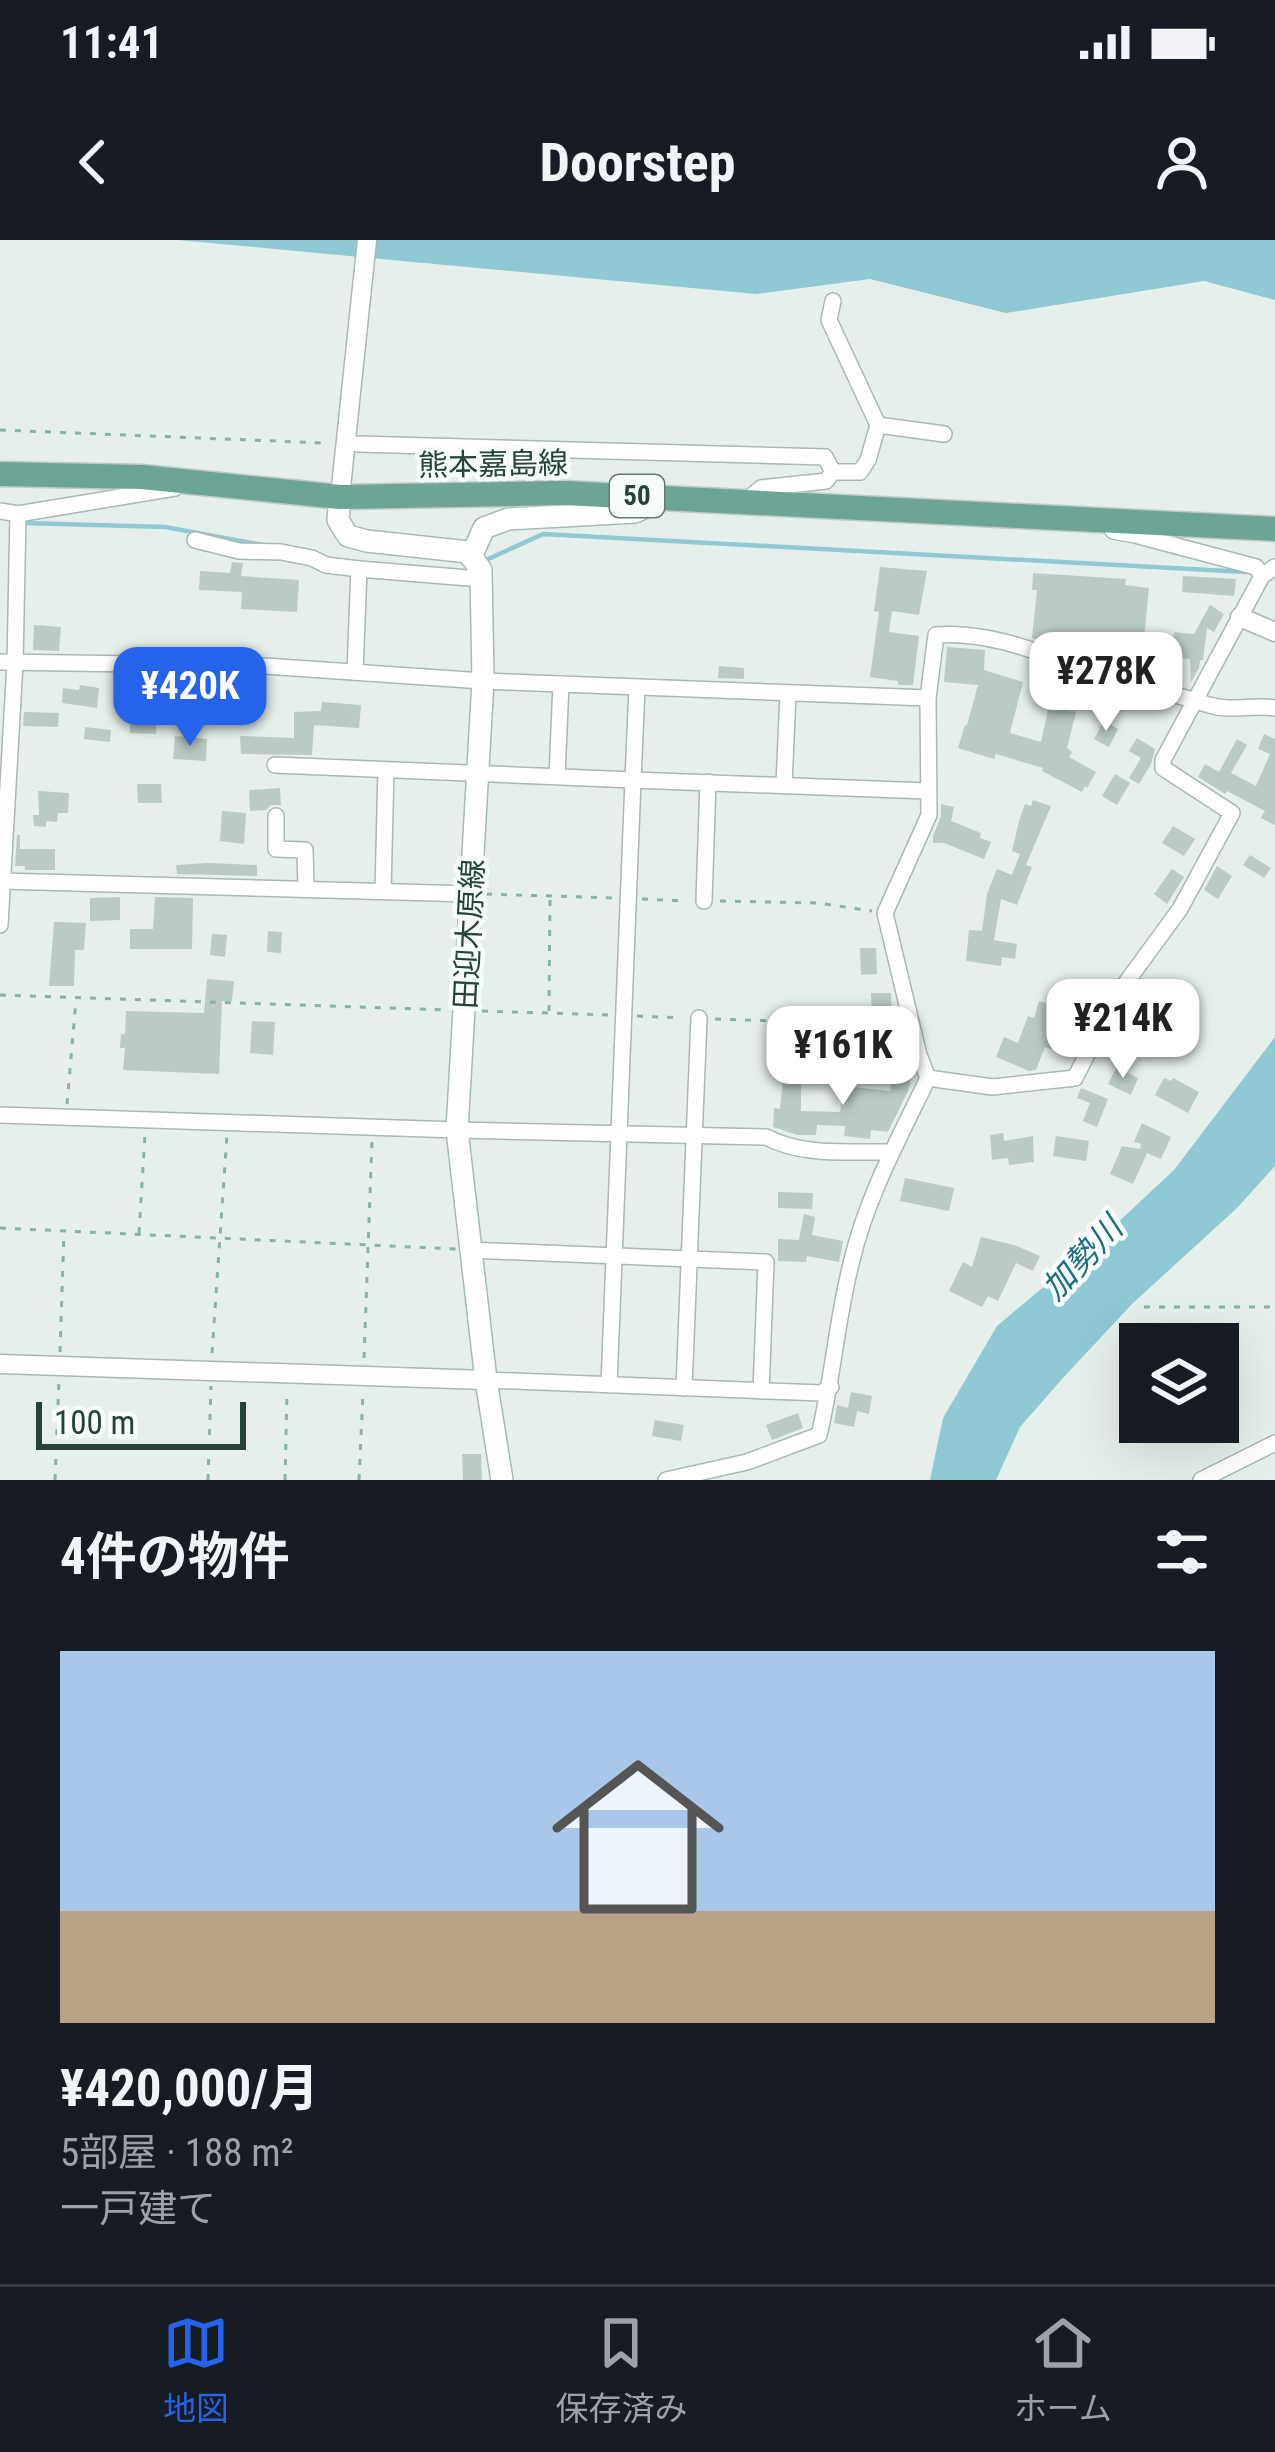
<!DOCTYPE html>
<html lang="ja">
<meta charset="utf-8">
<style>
:root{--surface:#171b24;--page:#242831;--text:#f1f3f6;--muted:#9ea1a6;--line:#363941;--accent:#2563eb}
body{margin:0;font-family:"Roboto Condensed","Noto Sans JP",sans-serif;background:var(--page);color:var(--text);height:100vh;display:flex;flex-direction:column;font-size:45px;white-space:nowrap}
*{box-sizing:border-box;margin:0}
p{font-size:39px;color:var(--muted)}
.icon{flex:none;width:66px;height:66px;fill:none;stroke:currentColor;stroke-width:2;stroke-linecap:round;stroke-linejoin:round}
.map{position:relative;height:1240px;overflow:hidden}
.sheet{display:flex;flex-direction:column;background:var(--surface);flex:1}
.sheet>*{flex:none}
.buttons{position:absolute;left:1119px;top:1083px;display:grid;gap:24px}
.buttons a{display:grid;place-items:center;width:120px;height:120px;border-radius:0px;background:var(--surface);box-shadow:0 12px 48px #0002;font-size:60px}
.scale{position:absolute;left:36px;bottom:30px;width:210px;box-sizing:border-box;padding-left:12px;border:6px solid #24423a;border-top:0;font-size:33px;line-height:42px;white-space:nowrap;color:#24423a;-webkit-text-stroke:9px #f7fbf9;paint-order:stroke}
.price{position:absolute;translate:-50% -102px;padding:0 27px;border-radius:24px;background:#fff;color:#222;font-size:39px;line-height:78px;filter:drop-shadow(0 3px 6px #0008)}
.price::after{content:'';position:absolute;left:50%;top:72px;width:36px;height:27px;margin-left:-18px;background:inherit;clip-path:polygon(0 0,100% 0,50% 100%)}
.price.selected{background:var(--accent);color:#fff}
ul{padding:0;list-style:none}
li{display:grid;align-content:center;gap:24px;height:636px;padding:0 60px}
li span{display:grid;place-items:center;height:372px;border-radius:0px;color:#555}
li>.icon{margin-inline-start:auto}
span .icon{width:216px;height:216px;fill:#fffc;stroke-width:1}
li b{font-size:51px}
h2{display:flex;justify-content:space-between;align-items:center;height:144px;padding:0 60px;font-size:51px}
.status{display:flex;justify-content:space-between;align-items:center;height:84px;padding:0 60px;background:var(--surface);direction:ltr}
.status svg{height:33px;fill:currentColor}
header{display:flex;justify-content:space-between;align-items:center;height:156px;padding:0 60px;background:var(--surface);font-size:54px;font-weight:700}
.menu{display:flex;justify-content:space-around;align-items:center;height:168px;border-top:3px solid var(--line);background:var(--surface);font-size:33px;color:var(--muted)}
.menu a{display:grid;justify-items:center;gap:6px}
.menu .selected{color:var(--accent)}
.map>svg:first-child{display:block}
.water{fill:#8ec9d4}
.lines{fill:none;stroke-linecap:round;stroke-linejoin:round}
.stream{stroke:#8ec9d4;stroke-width:4.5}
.building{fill:#bbcac4}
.minor-casing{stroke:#a8b8b2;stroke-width:18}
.tertiary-casing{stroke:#a8b8b2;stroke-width:21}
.secondary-casing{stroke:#a4bbb3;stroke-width:24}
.primary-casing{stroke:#c2cac8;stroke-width:27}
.path{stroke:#86b3a5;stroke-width:3;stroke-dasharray:6 9;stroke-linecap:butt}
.minor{stroke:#fff;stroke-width:15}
.tertiary{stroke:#fff;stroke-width:18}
.secondary{stroke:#fff;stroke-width:21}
.primary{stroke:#6aa596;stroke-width:24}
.labels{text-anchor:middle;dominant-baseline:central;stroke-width:9;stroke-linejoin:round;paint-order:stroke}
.shield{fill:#f7fbf9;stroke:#637a73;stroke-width:3}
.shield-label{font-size:27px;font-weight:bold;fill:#24423a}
.street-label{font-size:30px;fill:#24423a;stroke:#f7fbf9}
.water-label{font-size:33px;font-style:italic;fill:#1c6f80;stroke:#f7fbf9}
</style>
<div class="status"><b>11:41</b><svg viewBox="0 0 49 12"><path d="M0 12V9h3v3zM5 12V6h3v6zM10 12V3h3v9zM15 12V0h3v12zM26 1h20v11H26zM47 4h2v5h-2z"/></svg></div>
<header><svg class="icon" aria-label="back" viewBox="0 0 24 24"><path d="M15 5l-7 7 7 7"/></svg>Doorstep<svg class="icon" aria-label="person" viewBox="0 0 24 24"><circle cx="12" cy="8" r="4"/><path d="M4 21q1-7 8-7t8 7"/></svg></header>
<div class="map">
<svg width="1275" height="1240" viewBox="0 0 1275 1240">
<rect width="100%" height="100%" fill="#e6efeb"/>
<!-- water -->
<g class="water">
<polygon points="178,0 1275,0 1275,60 1204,41 1006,73 870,39 756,54"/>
<polygon points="1275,797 1275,926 1237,968 1132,1064 1062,1139 1020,1187 996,1240 930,1240 943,1178 997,1086 1098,1001 1174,930"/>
</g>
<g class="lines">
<!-- stream -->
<g class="stream">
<polyline points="24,283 165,287 263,305"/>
<polyline points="484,321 543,294 1246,332"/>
</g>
</g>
<!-- building -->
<g class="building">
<polygon points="232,322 243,323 241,336 299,340 297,372 241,369 242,352 199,350 200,331 230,333"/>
<polygon points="880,327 927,331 919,375 892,371 889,392 919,396 913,445 898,445 898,441 870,437 879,372 874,371"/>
<polygon points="1033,333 1126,339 1125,345 1149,348 1144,399 1149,400 1147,408 1159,409 1157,428 1153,428 1152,436 1124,429 1126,418 1095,415 1095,420 1032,398 1037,350 1032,350"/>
<polygon points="1183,336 1236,339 1234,356 1182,352"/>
<polygon points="1210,365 1224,374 1214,392 1207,388 1203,420 1200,420 1199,428 1191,442 1190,419 1171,417 1174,392 1194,394"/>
<polygon points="34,385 61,387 59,411 33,410"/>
<polygon points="947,407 985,410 984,430 1023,442 1010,493 1041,502 1049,465 1076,472 1067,508 1072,512 1069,517 1096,532 1087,548 1085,546 1082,552 1042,531 1043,528 996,514 994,519 958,508 965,485 967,485 978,445 944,442"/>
<polygon points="719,426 744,428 744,439 718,438"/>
<polygon points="1056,432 1066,435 1060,458 1043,454 1047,435 1054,437"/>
<polygon points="146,436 158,437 157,457 194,458 195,437 210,437 207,475 157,474 156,494 130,493 129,455 146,457"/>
<polygon points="80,445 99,448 97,468 62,463 63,448 79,450"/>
<polygon points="322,462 361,465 359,488 314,485 312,515 241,514 240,496 294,498 294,472 321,471"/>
<polygon points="24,472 59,473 58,487 23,486"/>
<polygon points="1104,481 1118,489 1109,507 1094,499"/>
<polygon points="85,487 111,490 110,502 84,499"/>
<polygon points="1264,494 1275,499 1275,585 1261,578 1265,571 1227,551 1225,554 1198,537 1205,524 1219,532 1237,499 1247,505 1231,533 1256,546 1270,514 1258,509"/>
<polygon points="175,496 207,499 206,521 173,519"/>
<polygon points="1137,498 1155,509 1151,524 1139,544 1129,538 1141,518 1129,511"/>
<polygon points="1115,534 1130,543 1117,565 1102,556"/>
<polygon points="137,544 161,544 162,563 138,563"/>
<polygon points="280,548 281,565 271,565 266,570 250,571 249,550"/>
<polygon points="38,551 69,553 68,573 58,573 57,582 46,581 46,587 34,586 33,575 39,575"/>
<polygon points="1033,560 1051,566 1026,625 1032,627 1017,665 1001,659 994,700 1017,704 1015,719 1002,717 1001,726 966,721 969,690 982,691 987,654 997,629 1012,635 1020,614 1012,611 1019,581 1025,564 1031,566"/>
<polygon points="941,564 954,567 951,581 981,593 980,598 991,602 984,619 944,603 933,603 933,596 941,576"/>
<polygon points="222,571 246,573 244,604 220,601"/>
<polygon points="1173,586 1195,599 1184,616 1162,603"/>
<polygon points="17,595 20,595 20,609 55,609 55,630 25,630 25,626 15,626"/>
<polygon points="1250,615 1271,628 1264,638 1243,625"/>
<polygon points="208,623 257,625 257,636 177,634 176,625"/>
<polygon points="1217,626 1232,636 1218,659 1204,650"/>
<polygon points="1172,629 1184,637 1167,664 1154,654"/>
<polygon points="120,657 120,680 90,681 90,658"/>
<polygon points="155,657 193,658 192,709 130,709 130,689 153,689"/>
<polygon points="54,682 86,683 84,710 75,710 74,746 49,746"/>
<polygon points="268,691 282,692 281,713 267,712"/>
<polygon points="212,694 227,695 225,717 210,715"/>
<polygon points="860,708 876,708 877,734 861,735"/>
<polygon points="207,739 234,741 232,761 222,761 219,834 123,830 125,808 120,808 121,794 125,794 126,771 204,773"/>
<polygon points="871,753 891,753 892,777 872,778"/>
<polygon points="1039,761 1063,768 1057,786 1083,795 1075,811 1053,803 1051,809 1045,807 1036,830 1029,831 996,817 1004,797 1018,803 1028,776 1034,778"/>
<polygon points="252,781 275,782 273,815 250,813"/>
<polygon points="896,807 899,823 872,828 869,812"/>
<polygon points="894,827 912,830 909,849 888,892 871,890 870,899 844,896 845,886 817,885 816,895 797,895 773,887 774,868 780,869 784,830 802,831 801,842 798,842 801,842 801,871 840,872 843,846 890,851"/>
<polygon points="1116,828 1138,838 1131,855 1108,844"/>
<polygon points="1164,838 1171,841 1173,838 1199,852 1188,873 1155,855"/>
<polygon points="1081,848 1108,859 1097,887 1083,881 1090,863 1077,858"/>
<polygon points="1142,883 1171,897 1161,919 1147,913 1133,944 1110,934 1122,906 1140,909 1141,904 1134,902"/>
<polygon points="1003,893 1004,901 1033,896 1034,922 1009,925 1008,918 992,920 990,895"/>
<polygon points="1056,896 1089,901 1086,921 1053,916"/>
<polygon points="905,938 954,948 949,971 900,961"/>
<polygon points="778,952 813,953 812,969 778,968"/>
<polygon points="804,974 815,977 812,995 843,1001 839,1022 807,1016 806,1022 778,1021 778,999 799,1000"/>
<polygon points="981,997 1014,1005 1040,1016 1033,1031 1016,1023 998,1061 988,1056 982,1067 949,1051 963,1022 972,1027"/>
<polygon points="851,1152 872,1156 869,1174 857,1171 854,1187 834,1183 837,1165 848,1168"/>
<polygon points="798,1173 803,1188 772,1200 766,1185"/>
<polygon points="655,1180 684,1185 681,1201 652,1196"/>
<polygon points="462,1214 481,1214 482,1240 463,1240"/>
</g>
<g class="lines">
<!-- minor casing -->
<g class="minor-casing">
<g id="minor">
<polyline points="833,61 829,80 878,185"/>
<polyline points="358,204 825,217 833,232 826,241 761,248 746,261"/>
<polyline points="833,232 860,232 868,220 878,185 944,194"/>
<polyline points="0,271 18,274 175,248"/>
<polyline points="1113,291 1135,295 1256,327 1262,336"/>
<polyline points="195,300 239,311 281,312 312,318 326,325 359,329"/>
<polyline points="0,422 265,426 483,441 928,458"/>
<polyline points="355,432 359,329 481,339"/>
<polyline points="275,525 633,540 637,447"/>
<polyline points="557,536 561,444"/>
<polyline points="784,545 788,453"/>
<polyline points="276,576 276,609 305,610 306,649"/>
<polyline points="2,641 471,654"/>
<polyline points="383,651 386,530"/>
<polyline points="704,661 708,542"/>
<polyline points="0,685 15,423 18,274"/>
<polyline points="928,838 992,847 1075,838 1117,755 1180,669 1232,573 1163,528 1163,520 1262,336 1275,327"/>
<path d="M 0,875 L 457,890 L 766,897 C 804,917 850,911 892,912"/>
<polyline points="469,1010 766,1022 761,1151"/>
<polyline points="486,1140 821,1153 831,1147"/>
<polyline points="609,1145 633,540 927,551"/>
<polyline points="684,1148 699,778"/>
<path d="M 666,1240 L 747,1222 L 819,1195 C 833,1137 837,1077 852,1020 C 867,956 900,897 928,838 L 919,815 L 885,673 L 929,575 L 928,458 L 936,395 C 992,390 1049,417 1100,434 C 1136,446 1174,453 1209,465 C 1231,472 1253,464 1275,468"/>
<polyline points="1201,1240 1275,1203"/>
</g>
</g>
<!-- tertiary casing -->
<g class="tertiary-casing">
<g id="tertiary">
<polyline points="340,257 367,0"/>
<polyline points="1240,377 1275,392"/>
<polyline points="0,1124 486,1140"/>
</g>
</g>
<!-- secondary casing -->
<g class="secondary-casing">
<g id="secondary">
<polyline points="340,257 338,280 348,296 367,301 468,312 481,330 483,441 457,890 486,1140 502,1240"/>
<polyline points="471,317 484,288 508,279 635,272 667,257"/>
</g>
</g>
<!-- primary casing -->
<g class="primary-casing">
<polyline id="primary" points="0,234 142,237 340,257 564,253 1275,289"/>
</g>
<!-- path -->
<g class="path">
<polyline points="0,190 324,203"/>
<polyline points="486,654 614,658"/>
<polyline points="642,659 686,661"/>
<polyline points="720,661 818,663 872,671"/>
<polyline points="0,755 448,770"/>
<polyline points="482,771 610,775"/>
<polyline points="549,771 550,656"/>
<polyline points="637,776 682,778"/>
<polyline points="715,779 898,785"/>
<polyline points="67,864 76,760"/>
<polyline points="0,988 456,1009"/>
<polyline points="139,993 145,895"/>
<polyline points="1144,1067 1275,1067"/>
<polyline points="60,1112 64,991"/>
<polyline points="212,1113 227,895"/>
<polyline points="364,1118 372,900"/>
<polyline points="55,1240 59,1140"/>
<polyline points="208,1240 211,1146"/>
<polyline points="285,1240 287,1152"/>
<polyline points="359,1240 363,1152"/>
</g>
<!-- minor -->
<use href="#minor" class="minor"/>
<!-- tertiary -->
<use href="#tertiary" class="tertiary"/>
<!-- secondary -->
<use href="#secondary" class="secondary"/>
<!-- primary -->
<use href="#primary" class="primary"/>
</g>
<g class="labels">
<!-- shield labels -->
<rect class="shield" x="610" y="235" width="54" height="42" rx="9"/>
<g class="shield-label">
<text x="637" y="256">50</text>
</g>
<!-- street labels -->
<g class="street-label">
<text transform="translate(493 224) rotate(-1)">熊本嘉島線</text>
<text transform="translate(469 694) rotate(-87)">田迎木原線</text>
</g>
<!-- water labels -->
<g class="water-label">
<text transform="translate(1082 1018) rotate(-47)">加勢川</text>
</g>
</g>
</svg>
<div class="buttons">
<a><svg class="icon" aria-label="layers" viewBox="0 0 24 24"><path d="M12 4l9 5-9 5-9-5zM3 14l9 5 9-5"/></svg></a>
</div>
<div class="scale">100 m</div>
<b class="price" style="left:1106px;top:494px">¥278K</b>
<b class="price selected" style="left:190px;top:509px">¥420K</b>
<b class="price" style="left:1123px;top:841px">¥214K</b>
<b class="price" style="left:843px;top:868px">¥161K</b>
</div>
<section class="sheet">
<h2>4件の物件<svg class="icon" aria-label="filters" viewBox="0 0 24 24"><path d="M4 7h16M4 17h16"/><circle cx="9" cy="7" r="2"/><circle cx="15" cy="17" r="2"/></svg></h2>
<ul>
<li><span style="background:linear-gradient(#a9c7e8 70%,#b9a48a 0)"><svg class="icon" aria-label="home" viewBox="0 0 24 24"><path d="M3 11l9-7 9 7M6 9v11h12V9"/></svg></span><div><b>¥420,000/月</b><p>5部屋 · 188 m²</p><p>一戸建て</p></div></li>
</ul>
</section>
<nav class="menu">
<a class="selected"><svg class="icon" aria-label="map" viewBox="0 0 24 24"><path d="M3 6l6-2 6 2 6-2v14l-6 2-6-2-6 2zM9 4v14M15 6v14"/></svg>地図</a>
<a><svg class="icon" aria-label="saved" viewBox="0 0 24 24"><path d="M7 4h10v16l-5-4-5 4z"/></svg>保存済み</a>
<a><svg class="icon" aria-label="home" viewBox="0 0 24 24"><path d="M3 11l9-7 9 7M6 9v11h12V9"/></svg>ホーム</a>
</nav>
